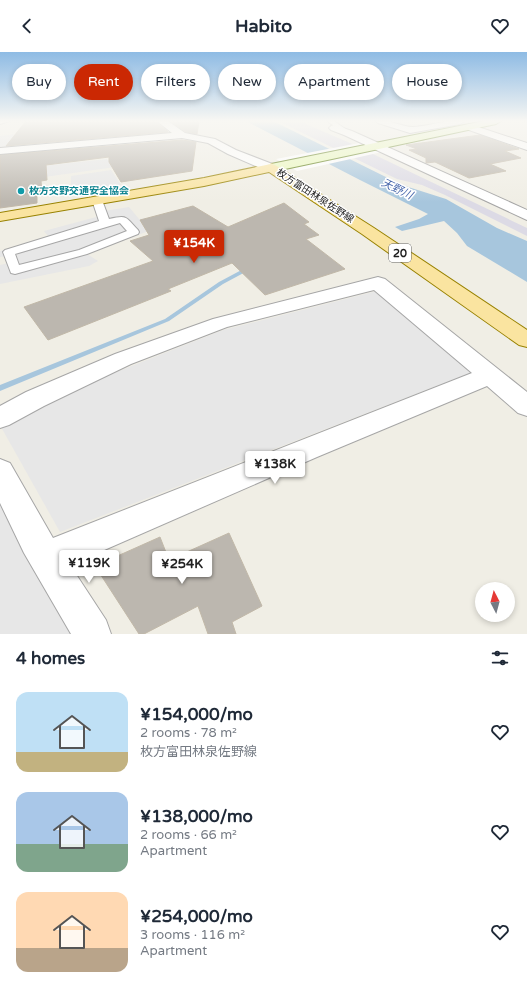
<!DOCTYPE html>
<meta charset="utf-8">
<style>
:root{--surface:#fff;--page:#f2f2f3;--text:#1f2937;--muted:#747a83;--accent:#cb2803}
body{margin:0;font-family:"Varela Round","Noto Sans JP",sans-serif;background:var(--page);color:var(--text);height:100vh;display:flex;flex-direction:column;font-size:15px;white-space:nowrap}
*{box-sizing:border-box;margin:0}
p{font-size:13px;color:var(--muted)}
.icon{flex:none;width:22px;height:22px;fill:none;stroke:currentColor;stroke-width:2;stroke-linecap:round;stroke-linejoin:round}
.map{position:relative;height:582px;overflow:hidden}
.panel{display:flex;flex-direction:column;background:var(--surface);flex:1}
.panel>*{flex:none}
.top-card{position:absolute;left:12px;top:12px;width:503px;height:36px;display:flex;gap:8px}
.needle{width:26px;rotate:354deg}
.fabs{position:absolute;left:475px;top:530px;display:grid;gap:8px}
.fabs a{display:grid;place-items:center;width:40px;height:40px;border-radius:50%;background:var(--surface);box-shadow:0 2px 6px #0003;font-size:20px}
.price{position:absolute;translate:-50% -34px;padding:0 9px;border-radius:4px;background:#fff;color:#222;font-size:13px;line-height:26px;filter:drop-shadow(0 1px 2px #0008)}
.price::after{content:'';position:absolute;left:50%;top:24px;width:12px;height:9px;margin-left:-6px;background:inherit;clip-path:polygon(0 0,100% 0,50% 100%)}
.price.selected{background:var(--accent);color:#fff}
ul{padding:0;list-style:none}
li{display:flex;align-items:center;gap:12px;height:100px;padding:0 16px}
li span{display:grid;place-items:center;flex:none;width:112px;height:80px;border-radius:12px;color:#555}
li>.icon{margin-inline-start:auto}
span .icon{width:48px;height:48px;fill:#fffc;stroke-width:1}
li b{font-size:17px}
h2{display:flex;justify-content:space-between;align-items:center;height:48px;padding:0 16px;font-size:17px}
.pill{padding:0 14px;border-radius:18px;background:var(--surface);box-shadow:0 2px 6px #0003;font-size:14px;line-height:36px}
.pill.selected{background:var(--accent);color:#fff}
header{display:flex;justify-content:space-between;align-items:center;height:52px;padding:0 16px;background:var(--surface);font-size:18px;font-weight:700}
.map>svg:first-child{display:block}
.parking{fill:#e7e7e7}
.plaza{fill:#dcdae5}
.water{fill:#a7c6dd}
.pier{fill:#fff}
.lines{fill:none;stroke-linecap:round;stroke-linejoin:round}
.stream{fill:#a7c6dd;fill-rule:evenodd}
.building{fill:#bcb7af;stroke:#c1b8a8}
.service-casing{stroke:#a6a6a6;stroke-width:2}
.minor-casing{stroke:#a6a6a6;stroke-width:2}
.secondary-casing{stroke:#557607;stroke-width:2}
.primary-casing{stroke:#988202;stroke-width:2}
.service{fill:#fff;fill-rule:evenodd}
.minor{fill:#fff;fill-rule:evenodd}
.secondary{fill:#eaf9ba;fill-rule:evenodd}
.primary{fill:#fae4a0;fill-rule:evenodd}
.rail-casing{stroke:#6d6d6d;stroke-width:2}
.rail{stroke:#fff;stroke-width:1.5;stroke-dasharray:4.5;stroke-linecap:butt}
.culture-dot{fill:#0f9aa8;stroke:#fff;stroke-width:1.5}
.labels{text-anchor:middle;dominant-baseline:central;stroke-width:3;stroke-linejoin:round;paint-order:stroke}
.far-culture-label{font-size:10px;font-weight:bold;fill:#0d838f;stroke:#fff;text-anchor:start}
.far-street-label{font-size:10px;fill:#1f1f1f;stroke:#fff}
.far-water-label{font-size:11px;font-style:italic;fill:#4c6bae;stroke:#fff}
.shield{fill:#fff;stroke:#626262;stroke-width:1}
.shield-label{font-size:11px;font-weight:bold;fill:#1f1f1f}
</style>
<header><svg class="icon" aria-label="back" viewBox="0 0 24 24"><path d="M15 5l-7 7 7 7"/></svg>Habito<svg class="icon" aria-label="heart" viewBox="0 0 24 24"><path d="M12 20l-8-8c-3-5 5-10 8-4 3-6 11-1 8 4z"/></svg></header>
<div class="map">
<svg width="527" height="582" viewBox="0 0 527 582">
<rect width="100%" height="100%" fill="#f0eee5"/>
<!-- parking -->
<g class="parking">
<polygon points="31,80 26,93 0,96 0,84"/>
<polygon points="147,105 151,110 23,128 25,116 107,107 107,108"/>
<polygon points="111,118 121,133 114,134 115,137 90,142 89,139 77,141 71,134 71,124"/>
<polygon points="129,155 139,167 146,166 154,177 87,202 98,209 89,214 0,232 0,213 9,211 7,204 0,205 0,199 48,184 44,179 100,164 98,160"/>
<polygon points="377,239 473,320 60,480 1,375 91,330 223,278"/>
<polygon points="0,421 77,582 0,582"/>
</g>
<!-- plaza -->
<polygon class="plaza" points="278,69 299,69 350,91 527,176 527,184 445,143 422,133 397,127"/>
<!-- water -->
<polygon class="water" points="246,69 273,69 402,133 446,147 497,176 527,189 527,230 467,194 457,181 444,169 402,179 395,175 419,167 428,162 360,128"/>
<!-- pier -->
<polygon class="pier" points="359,91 382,100 297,119 276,107"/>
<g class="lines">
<!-- stream -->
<polygon class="stream" points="249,214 252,216 251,217 223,232 169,269 0,339 0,333 165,267 219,230"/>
</g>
<!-- building -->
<g class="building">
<polygon points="26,69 156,69 168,80 6,94"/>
<polygon points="170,69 199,69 197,82 186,80"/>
<polygon points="480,83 519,97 505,99 521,106 490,112 506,119 469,126 435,110 426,111 426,106 409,98 417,97 406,93"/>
<polygon points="182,88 196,90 192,119 121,130 109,110 109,105 46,113 47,128 41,129 42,140 37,140 37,151 0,156 0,103"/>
<polygon points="284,151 309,170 304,172 319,183 306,187 345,217 265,243 232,211 168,237 171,239 48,288 24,255 153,209 130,189 149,183 140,168 193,154 228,175"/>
<polygon points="229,481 262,554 232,570 236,582 208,582 198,554 144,582 139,582 95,514 160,485 169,508"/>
</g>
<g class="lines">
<!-- service casing -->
<g class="service-casing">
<g id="service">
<polygon points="0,69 10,69 0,72"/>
<polygon points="327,69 334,69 351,81 346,82"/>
<path d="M 97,145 L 102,148 L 109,167 C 127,163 125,164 138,178 L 139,180 L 138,182 L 87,202 L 15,222 L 11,221 L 3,200 L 5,198 L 99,169 L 92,148 ZM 120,171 L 127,179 L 79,198 L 19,213 L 15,202 Z"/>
</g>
</g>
<!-- minor casing -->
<g class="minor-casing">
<g id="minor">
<polygon points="157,69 168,69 185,81 215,87 236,98 275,113 277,116 275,119 267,119 228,102 208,91 182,86 0,102 0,96 172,81"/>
<path d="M 376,69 C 391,67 401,75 413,75 C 430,74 447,67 465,69 L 460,72 L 410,81 L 378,71 Z"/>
<polygon points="469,72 527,91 527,98 466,77 464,75"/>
<polygon points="334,73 352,79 527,158 527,168 344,83 331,78 329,76 331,74"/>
<polygon points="378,225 385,227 527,340 527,364 518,361 487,334 317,405 70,513 106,568 111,582 71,582 24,501 0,451 0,407 10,411 53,486 472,321 374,238 227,275 131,312 44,354 9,373 0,376 0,354 26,340 115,302 213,267"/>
</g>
</g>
<!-- secondary casing -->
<g class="secondary-casing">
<polygon id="secondary" points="484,69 501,69 496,72 271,120 267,119 265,116 267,113 271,112"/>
</g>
<!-- primary casing -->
<g class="primary-casing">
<polygon id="primary" points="271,112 275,113 374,176 527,278 527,295 519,293 362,182 269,120 204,134 0,169 0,161 204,126"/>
</g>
<!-- service -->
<use href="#service" class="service"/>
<!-- minor -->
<use href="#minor" class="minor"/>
<!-- secondary -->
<use href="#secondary" class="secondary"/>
<!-- primary -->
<use href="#primary" class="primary"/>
<!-- rail casing -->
<g class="rail-casing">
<polyline id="rail" points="525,69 527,69"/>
</g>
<!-- rail -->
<use href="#rail" class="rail"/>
</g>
<!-- sky -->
<linearGradient id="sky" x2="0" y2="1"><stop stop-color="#8ebbe4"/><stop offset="0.46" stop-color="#f8f7f3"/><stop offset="1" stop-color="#f8f7f3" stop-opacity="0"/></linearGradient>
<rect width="527" height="150" fill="url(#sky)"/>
<!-- markers -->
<circle class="culture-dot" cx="21" cy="139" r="4"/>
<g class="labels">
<!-- far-culture labels -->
<g class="far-culture-label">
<text x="29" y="139">枚方交野交通安全協会</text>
</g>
<!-- far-street labels -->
<g class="far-street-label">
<text transform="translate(315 144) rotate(33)">枚方富田林泉佐野線</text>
</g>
<!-- far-water labels -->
<g class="far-water-label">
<text transform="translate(397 137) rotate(26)">天野川</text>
</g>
<!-- shield labels -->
<rect class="shield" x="389" y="192" width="22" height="18" rx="3"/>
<g class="shield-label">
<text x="400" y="201">20</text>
</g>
</g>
</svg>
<div class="fabs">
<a><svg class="needle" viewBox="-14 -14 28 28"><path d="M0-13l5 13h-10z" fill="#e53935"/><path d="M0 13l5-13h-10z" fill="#747a83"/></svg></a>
</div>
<b class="price selected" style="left:194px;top:212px">¥154K</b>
<b class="price" style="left:275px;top:433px">¥138K</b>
<b class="price" style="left:89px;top:532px">¥119K</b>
<b class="price" style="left:182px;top:533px">¥254K</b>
<div class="top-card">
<a class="pill">Buy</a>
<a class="pill selected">Rent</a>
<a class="pill">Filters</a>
<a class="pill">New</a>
<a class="pill">Apartment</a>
<a class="pill">House</a>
</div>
</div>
<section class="panel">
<h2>4 homes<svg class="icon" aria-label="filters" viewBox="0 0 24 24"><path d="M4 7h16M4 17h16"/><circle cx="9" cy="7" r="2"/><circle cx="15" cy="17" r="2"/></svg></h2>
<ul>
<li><span style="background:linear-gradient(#bfe0f5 75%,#c2b280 0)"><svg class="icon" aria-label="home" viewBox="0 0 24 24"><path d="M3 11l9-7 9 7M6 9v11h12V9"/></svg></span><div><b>¥154,000/mo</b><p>2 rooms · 78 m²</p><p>枚方富田林泉佐野線</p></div><svg class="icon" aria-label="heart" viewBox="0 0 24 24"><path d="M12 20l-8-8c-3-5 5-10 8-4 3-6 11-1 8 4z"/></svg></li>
<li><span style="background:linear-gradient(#a9c7e8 65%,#7fa58c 0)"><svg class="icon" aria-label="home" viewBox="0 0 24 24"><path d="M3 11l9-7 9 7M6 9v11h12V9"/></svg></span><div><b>¥138,000/mo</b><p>2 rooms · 66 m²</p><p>Apartment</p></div><svg class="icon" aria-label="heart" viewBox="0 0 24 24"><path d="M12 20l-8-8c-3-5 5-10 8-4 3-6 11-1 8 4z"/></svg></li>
<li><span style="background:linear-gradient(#ffd9b3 70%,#b9a48a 0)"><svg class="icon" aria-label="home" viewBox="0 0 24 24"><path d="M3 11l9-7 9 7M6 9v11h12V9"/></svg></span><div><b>¥254,000/mo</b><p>3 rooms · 116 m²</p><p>Apartment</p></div><svg class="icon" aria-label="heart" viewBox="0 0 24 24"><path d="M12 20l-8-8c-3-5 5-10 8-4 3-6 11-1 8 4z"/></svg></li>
</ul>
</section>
